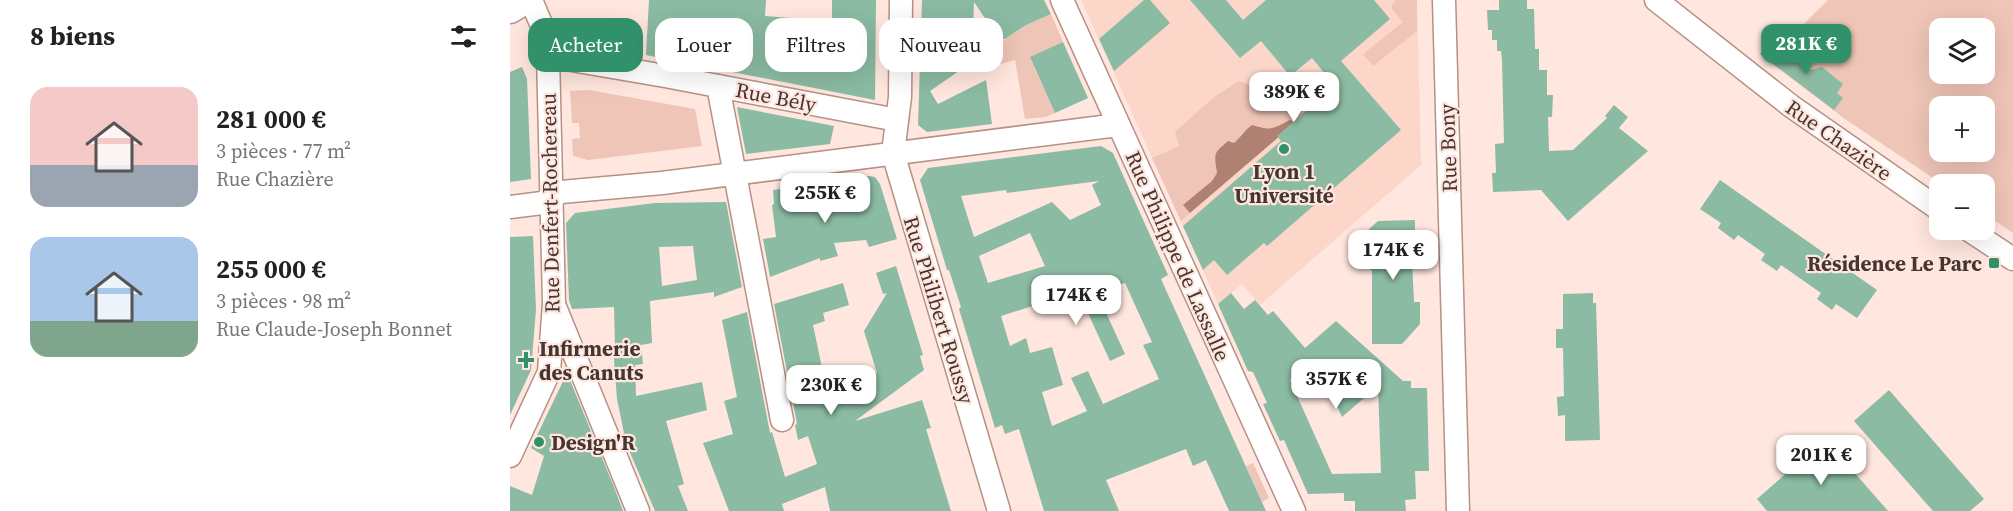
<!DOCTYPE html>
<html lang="fr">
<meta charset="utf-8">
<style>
:root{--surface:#fff;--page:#f2f2f2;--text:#222;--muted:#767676;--accent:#31916b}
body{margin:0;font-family:"Source Serif 4",serif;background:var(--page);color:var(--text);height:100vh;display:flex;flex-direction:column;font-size:22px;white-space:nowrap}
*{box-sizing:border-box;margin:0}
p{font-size:20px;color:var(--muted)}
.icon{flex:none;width:33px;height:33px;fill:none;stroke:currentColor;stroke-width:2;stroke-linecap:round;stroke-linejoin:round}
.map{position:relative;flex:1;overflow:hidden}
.sheet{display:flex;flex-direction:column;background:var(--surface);width:510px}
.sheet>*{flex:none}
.guide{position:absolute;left:18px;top:18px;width:570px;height:54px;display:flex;gap:12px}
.tools{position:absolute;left:1419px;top:18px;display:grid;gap:12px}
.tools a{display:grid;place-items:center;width:66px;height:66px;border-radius:12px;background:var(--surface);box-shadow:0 6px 24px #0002;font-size:30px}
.price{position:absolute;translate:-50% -51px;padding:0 14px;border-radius:12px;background:#fff;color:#222;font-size:20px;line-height:39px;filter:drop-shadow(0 2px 3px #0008)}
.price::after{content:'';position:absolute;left:50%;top:36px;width:18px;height:14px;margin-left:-9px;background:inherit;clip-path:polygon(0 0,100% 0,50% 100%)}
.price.on{background:var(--accent);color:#fff}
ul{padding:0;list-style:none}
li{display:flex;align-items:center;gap:18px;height:150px;padding:0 30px}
li span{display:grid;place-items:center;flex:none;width:168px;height:120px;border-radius:18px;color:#555}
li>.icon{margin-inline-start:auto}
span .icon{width:72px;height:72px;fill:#fffc;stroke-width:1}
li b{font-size:26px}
h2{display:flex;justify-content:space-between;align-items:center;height:72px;padding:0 30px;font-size:26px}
.chip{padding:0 21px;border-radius:18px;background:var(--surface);box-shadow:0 6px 24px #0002;font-size:21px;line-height:54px}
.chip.on{background:var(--accent);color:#fff}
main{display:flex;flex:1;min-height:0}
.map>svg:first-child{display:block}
.built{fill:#fdd6ca}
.green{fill:#eec5b7;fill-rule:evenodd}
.water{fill:#af8172}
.building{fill:#8bbba3;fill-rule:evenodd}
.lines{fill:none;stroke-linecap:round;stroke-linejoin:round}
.minor-casing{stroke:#b69184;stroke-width:25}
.major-casing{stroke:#b69184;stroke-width:31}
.minor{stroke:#fff;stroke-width:22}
.major{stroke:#fff;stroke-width:28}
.poi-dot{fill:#31916b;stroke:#ffe6de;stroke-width:2}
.labels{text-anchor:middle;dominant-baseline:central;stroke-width:4.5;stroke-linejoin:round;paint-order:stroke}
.street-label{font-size:21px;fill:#453631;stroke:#ffe6de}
.poi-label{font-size:21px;font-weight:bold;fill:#453631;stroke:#ffe6de;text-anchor:start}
</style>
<main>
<section class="sheet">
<h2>8 biens<svg class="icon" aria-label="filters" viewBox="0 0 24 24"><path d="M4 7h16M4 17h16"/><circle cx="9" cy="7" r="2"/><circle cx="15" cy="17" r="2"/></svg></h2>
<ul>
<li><span style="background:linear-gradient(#f6c9c9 65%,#9aa5b1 0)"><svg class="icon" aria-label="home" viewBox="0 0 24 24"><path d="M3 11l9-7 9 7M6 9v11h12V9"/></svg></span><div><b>281 000 €</b><p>3 pièces · 77 m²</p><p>Rue Chazière</p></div></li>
<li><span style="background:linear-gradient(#a9c7e8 70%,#7fa58c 0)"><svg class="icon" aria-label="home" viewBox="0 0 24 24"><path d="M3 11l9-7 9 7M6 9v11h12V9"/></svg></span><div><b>255 000 €</b><p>3 pièces · 98 m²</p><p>Rue Claude-Joseph Bonnet</p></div></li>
</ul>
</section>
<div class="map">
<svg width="1503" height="511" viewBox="0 0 1503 511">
<rect width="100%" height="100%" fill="#ffe6de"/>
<!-- built -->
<polygon class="built" points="571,0 907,0 911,165 750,305 732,284 708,304"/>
<!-- green -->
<g class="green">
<polygon points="886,0 907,0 907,31 863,66 853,54 893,22 882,9 882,5"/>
<path d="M 1318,0 L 1503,0 L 1503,233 L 1475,214 L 1474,184 L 1432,184 L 1335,119 L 1257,60 ZM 1430,28 L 1474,28 L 1474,74 L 1430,74 ZM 1430,106 L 1474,106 L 1474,152 L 1430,152 Z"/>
<polygon points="541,14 553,42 520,58 545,113 536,117 515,119 505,60 483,66 483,48 516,25"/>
<polygon points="839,73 799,112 786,95 795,90 811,89"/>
<path d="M 729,81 L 771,97 L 776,96 L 794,116 L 785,123 L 775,122 C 763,131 756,129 742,125 L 724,143 L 718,141 C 703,155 704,153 707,173 L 702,181 L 674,205 L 680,213 L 671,221 L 642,158 L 669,146 L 665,132 L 703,98 Z"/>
<polygon points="79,90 185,109 192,146 78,160 63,156 62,139 70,138 69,123 62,123 60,91"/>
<polygon points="743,463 759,498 752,502 736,466"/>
</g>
<!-- water -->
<path class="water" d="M 780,120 L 785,123 L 680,213 L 673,205 L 702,181 L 707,173 C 704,153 703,154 718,141 L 724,143 C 731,137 735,130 742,125 C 762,131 762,129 780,120 Z"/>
<!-- building -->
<g class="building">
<polygon points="139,0 256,0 255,16 322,21 322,0 366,0 365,100 136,55"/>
<polygon points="412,0 534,0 541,14 516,25 495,39 489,39 464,2 462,62 420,91 428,104 476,80 482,124 417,132 408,125"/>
<polygon points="634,0 640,0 660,23 604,71 589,39"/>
<polygon points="680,0 716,0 733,20 756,0 864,0 880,19 831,61 891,130 757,246 754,243 717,275 704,260 693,270 673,226 771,141 767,136 825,86 802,58 780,76 751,41 730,58"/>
<polygon points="989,0 1017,0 1017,9 1024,9 1025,49 1029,49 1029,70 1037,70 1037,95 1043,95 1042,117 1038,117 1039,151 1063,150 1097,118 1095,116 1104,105 1118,117 1109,128 1138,151 1058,221 1031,190 983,192 982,173 986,173 985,144 994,143 992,61 991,51 987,51 987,40 982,40 982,30 978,30 977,10 989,10"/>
<polygon points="1264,40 1276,51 1301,70 1312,67 1333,84 1327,93 1333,98 1324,110 1250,54"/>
<polygon points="553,42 578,98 545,113 520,57"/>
<polygon points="12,67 17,79 21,179 0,182 0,72"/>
<polygon points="227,107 324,126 320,144 236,154"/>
<path d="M 591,146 L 603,153 L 658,275 L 651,279 L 756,511 L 719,511 L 696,460 L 683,466 L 676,449 L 596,480 L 609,511 L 534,511 L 509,429 L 495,434 L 492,425 L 485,428 L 449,309 L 451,307 L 439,270 L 437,270 L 410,180 L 418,168 ZM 589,181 L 582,185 L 591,205 L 560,220 L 542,202 L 464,237 L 451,196 L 496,190 L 497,193 ZM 520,233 L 535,266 L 478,283 L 469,256 ZM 604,280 L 606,286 L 615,283 L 630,316 L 642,342 L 633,345 L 649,379 L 593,404 L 578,371 L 561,378 L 577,411 L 542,426 L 532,392 L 553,385 L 542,347 L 520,353 L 516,338 L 500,346 L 491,316 Z"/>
<polygon points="359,176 365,177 370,184 387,239 359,247 356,240 324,243 328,256 310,261 310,258 260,277 253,239 266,237 262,205 264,204 263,190 286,187 286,190 308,188 309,202 339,201 336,179"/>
<polygon points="1210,180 1367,290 1347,318 1326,304 1322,310 1307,299 1311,293 1271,265 1267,271 1251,260 1255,254 1228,235 1224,240 1208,228 1211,223 1190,209"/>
<path d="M 216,202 L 232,287 L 204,297 L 204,292 L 140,301 L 142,343 L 131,345 L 133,364 L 125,365 L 126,396 L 192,382 L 197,410 L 156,421 L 174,484 L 168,486 L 178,511 L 145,511 L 112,434 L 114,433 L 107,399 L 103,347 L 105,347 L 104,307 L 62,309 L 59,300 L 56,223 L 65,213 L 145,203 ZM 183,246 L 187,280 L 152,286 L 149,247 Z"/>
<polygon points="905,220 905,243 913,251 902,261 904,302 910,302 910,324 892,344 862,344 862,270 860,270 859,229 868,221"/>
<polygon points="23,236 26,310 21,370 0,415 0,237"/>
<polygon points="386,266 413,355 410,356 414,370 345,421 412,400 421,428 416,429 441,511 320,511 315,487 272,504 274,511 219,511 193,443 223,434 214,401 227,397 212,320 237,312 260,433 262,432 275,477 307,464 298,436 288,440 285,425 287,424 264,304 333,283 339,305 313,313 315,321 303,325 316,387 367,373 354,331 377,293 373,294 366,273"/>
<path d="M 721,293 L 734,309 L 745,300 L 758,315 L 763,311 L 795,348 L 826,321 L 893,381 L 901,381 L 901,388 L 917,388 L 919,471 L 905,471 L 906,499 L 895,500 L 896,511 L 845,511 L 845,501 L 834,501 L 834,493 L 798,494 L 774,440 L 770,441 L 753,404 L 757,403 L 743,372 L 738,371 L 708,304 ZM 807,361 L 832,417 L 868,386 L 871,473 L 822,474 L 780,380 Z"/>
<polygon points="1083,293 1083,303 1086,303 1090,440 1055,441 1055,415 1048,416 1047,397 1054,396 1053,348 1046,348 1046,329 1053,329 1053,294"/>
<polygon points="592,304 615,354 600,361 577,311"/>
<polygon points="57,373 104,487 113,511 0,511 0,486 22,495 34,456 21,448"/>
<polygon points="1379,390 1474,499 1460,511 1423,511 1344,421"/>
<polygon points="1315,439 1378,511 1257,511 1247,499"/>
</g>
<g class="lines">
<!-- minor casing -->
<g class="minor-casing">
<g id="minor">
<polyline points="391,0 390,97 383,153 489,511"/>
<polyline points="552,0 784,511"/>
<polyline points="934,0 948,511"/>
<polyline points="1146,0 1281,106 1430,210"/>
<polyline points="38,56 155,76 387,120"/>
<polyline points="208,86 272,420"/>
<polyline points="0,207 32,203 51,192 152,183 608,125"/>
<polyline points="1459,230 1503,259"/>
<polyline points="45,307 128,511"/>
<polyline points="0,456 39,372 44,303 38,56 32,26 21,0"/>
</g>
</g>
<!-- major casing -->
<g class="major-casing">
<polyline id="major" points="0,9 15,0"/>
</g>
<!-- minor -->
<use href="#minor" class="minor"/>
<!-- major -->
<use href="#major" class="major"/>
</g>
<!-- markers -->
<g class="poi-dot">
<circle cx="774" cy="149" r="6"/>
<rect x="1478" y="257" width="12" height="12" rx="3"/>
<path d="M13 351h6v6h6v6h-6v6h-6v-6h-6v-6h6z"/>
<circle cx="29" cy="442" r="6"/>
</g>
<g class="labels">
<!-- street labels -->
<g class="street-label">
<text transform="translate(266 97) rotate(11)">Rue Bély</text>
<text transform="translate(1329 140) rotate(35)">Rue Chazière</text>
<text transform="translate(938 148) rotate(-92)">Rue Bony</text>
<text transform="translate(40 203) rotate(-91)">Rue Denfert-Rochereau</text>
<text transform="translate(668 256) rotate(66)">Rue Philippe de Lassalle</text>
<text transform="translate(429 310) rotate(73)">Rue Philibert Roussy</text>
</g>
<!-- poi labels -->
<g class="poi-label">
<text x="774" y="171" text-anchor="middle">Lyon 1<tspan x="774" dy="24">Université</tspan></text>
<text x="1472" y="263" text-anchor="end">Résidence Le Parc</text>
<text x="29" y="348">Infirmerie<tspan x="29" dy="24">des Canuts</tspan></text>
<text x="41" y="442">Design'R</text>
</g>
</g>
</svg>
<div class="tools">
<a><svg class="icon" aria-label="layers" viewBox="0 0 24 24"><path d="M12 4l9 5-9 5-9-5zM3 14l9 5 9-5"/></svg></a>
<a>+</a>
<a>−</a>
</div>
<b class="price on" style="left:1296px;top:75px">281K €</b>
<b class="price" style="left:784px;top:123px">389K €</b>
<b class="price" style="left:315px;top:224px">255K €</b>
<b class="price" style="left:883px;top:281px">174K €</b>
<b class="price" style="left:566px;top:326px">174K €</b>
<b class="price" style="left:826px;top:410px">357K €</b>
<b class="price" style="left:321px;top:416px">230K €</b>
<b class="price" style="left:1311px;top:486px">201K €</b>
<div class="guide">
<a class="chip on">Acheter</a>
<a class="chip">Louer</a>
<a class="chip">Filtres</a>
<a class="chip">Nouveau</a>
</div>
</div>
</main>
